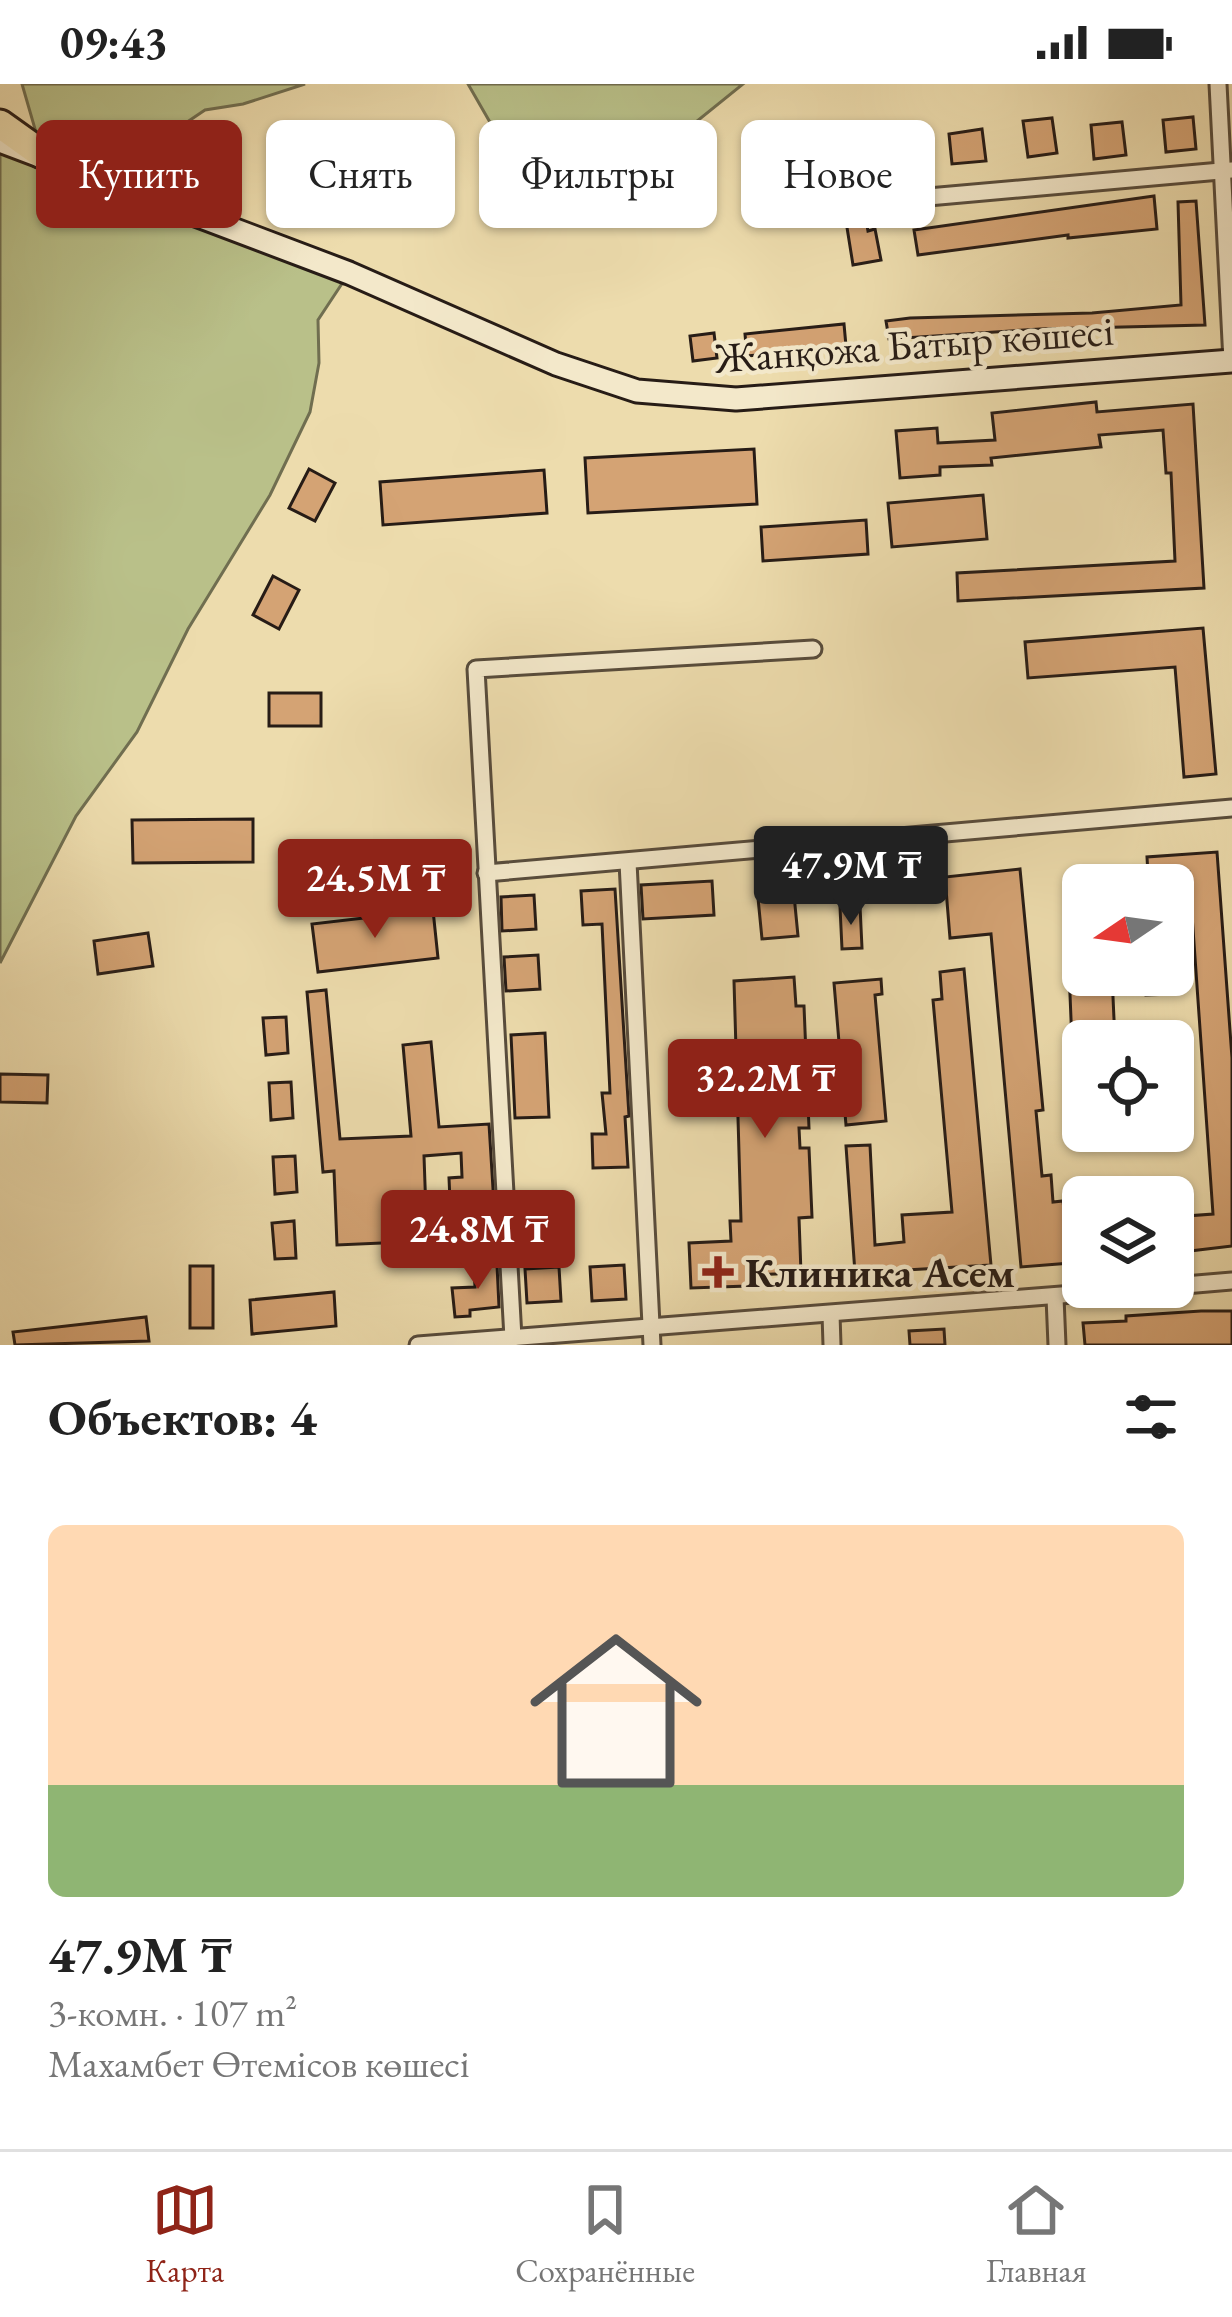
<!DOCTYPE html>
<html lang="ru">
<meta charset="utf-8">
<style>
:root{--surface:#fff;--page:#f6f6f6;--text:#222;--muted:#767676;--line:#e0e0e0;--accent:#8f2418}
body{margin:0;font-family:"EB Garamond",serif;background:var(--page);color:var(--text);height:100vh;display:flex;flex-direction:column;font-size:45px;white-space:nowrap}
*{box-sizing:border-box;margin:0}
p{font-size:39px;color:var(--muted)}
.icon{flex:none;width:66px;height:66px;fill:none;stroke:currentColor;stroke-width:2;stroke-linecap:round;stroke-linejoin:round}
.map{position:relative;height:1261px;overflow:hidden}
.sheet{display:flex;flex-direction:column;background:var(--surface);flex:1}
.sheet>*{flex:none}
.top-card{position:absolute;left:36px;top:36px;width:1161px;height:108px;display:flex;gap:24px}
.needle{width:78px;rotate:257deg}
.buttons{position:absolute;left:1062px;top:780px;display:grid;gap:24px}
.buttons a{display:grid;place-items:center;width:132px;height:132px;border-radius:18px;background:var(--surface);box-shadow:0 3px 9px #0004;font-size:60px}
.price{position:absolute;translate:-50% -102px;padding:0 27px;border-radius:12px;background:var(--accent);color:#fff;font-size:39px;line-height:78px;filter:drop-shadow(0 3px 6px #0008)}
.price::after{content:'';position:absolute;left:50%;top:72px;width:36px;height:27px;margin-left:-18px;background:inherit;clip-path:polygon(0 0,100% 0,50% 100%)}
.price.selected{background:#222;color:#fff}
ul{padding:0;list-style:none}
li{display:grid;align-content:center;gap:24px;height:636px;padding:0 48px}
li span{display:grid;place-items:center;height:372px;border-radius:18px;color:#555}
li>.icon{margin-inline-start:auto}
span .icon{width:216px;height:216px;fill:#fffc;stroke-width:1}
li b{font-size:51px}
h2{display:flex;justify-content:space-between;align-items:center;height:144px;padding:0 48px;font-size:51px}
.chip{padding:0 42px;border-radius:18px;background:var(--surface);box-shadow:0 3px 9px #0004;font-size:42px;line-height:108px}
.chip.selected{background:var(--accent);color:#fff}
.status{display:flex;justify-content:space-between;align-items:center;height:84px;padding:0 60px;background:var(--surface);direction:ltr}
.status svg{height:33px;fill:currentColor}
.tabs{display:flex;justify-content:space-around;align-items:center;height:168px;border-top:3px solid var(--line);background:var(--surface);font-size:33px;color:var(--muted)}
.tabs a{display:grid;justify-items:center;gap:6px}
.tabs .selected{color:var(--accent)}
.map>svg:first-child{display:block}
.green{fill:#b9c089;stroke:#706e50;stroke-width:3}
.building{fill:#d4a374;stroke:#271c16;stroke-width:3}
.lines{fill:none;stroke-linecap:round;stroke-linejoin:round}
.minor-casing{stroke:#584c3c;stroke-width:21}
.secondary-casing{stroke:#271c16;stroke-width:27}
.trunk-casing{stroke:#271c16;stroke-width:33}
.minor{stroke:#f3e8ca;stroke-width:15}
.secondary{stroke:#f3e8ca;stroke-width:21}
.trunk{stroke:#eddcad;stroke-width:27}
.poi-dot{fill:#8f2418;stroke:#f3e8ca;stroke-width:4.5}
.labels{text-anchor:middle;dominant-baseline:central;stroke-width:9;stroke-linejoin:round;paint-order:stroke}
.street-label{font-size:42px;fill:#271c16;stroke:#f3e8ca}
.poi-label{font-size:42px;font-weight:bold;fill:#271c16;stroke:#f3e8ca;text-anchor:start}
</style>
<div class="status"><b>09:43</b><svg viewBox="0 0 49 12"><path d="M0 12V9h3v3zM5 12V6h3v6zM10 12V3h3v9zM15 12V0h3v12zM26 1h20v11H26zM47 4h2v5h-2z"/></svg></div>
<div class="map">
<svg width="1232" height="1261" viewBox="0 0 1232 1261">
<rect width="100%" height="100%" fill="#eddcad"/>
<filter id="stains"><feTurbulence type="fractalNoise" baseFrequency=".00167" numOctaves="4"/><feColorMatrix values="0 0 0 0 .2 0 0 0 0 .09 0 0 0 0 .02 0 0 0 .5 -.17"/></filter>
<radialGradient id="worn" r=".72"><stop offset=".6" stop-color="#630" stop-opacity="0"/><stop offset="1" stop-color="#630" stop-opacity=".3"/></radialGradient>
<!-- green -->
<g class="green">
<polygon points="22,0 305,0 243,20 205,26 162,55 133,104 349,189 318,236 319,279 310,328 270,411 188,545 137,648 76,732 0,879 0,66 42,69"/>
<polygon points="468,0 743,0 577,134 506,66"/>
</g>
<!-- building -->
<g class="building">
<polygon points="1193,33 1196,65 1166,68 1163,36"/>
<polygon points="1052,34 1057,69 1028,73 1023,37"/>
<polygon points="1122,38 1126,71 1094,75 1091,41"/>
<polygon points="982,45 986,77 952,80 949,50"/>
<polygon points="858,91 868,147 875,145 881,176 853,181 845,131 835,133 829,96"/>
<polygon points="1154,112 1157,145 1068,154 1068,151 918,171 914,146"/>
<polygon points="1196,117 1205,241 1040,245 889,255 886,237 910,234 1092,229 1181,221 1178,118"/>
<polygon points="844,240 846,262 747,272 745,250"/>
<polygon points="714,249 717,274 693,277 690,252"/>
<polygon points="1096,318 1097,328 1193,320 1204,504 958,517 957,489 1175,477 1171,389 1166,389 1163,346 1099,351 1101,363 991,374 992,381 940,383 940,391 900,394 896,347 937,344 938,359 995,356 992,329"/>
<polygon points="754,365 757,420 588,429 585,374"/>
<polygon points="309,385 335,399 315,437 289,424"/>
<polygon points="544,386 547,429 383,441 380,398"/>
<polygon points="983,411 987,455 892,463 888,419"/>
<polygon points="866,436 868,470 763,477 761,443"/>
<polygon points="273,492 299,506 279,545 253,531"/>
<polygon points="1203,544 1216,690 1184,693 1175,583 1028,594 1025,558"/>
<rect x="269" y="609" width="52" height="33"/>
<polygon points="253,735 253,778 133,779 132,736"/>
<polygon points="1217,768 1232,974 1232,1162 1173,1169 1173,1133 1213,1130 1189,788 1148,791 1147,773"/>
<polygon points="1020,785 1043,1026 1036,1027 1042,1092 1051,1091 1053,1118 1063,1117 1066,1143 1083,1141 1083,1178 1021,1183 991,850 950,854 945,793"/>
<polygon points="712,797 714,831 643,835 641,801"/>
<polygon points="615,805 629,1032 625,1033 628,1083 593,1084 592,1050 606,1050 602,1009 610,1009 602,840 583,841 581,807"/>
<polygon points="534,811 536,845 502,847 501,813"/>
<polygon points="794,811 798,852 762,855 758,814"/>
<polygon points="1083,813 1083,891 1112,891 1115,957 1072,959 1066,814"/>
<polygon points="860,822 862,864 842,865 840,823"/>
<polygon points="433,826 438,874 318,888 312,840"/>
<polygon points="148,849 153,882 98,890 94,857"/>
<polygon points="538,871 540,905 506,907 504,873"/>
<polygon points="964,885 991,1181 855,1189 846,1062 870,1061 875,1161 904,1158 902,1131 952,1128 933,916 942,915 940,888"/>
<polygon points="1145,891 1172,891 1172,910 1146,911"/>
<polygon points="794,893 796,922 804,922 809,1044 799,1044 800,1064 809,1064 812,1133 799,1134 801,1189 747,1191 747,1202 691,1204 689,1159 731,1157 730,1137 741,1137 734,897"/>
<polygon points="881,895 882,910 875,911 886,1037 846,1041 834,899"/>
<polygon points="326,906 340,1055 411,1052 403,961 431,958 439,1043 489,1040 495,1137 451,1139 449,1094 462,1093 461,1069 424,1072 427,1157 337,1161 334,1087 323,1088 307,908"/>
<polygon points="286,933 288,969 266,971 263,934"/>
<polygon points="545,949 549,1033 515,1034 511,951"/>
<polygon points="0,990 48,991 47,1019 0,1018"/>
<polygon points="291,998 293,1034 271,1036 269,999"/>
<polygon points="295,1072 297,1108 275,1110 273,1073"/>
<polygon points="555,1112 557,1146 522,1147 521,1113"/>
<polygon points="294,1137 296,1174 275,1175 272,1139"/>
<polygon points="497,1181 499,1223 470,1226 470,1232 455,1233 452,1204 475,1203 474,1183"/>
<polygon points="624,1181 626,1215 592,1217 590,1183"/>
<rect x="190" y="1182" width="23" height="62"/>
<polygon points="559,1183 561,1217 527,1219 525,1185"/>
<polygon points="334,1208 336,1242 252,1250 250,1216"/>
<polygon points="1201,1227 1232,1227 1232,1261 1085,1261 1083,1239 1126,1237 1126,1232"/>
<polygon points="146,1233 149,1257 15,1261 13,1248"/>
<polygon points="944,1245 945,1261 910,1261 909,1247"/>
</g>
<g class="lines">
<!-- minor casing -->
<g class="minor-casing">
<g id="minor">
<polyline points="1218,0 1232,277"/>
<polyline points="917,114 1232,86"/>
<polyline points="628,778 652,1261"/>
<polyline points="486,789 1232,724"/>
<polyline points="1173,1202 1232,1197"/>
<polyline points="1055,1213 1057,1261"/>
<polyline points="831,1230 832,1261"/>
<polyline points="513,1254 476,585 813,565"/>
<polyline points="418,1261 1163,1203"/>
</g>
</g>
<!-- secondary casing -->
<g class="secondary-casing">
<polyline id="secondary" points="0,57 349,189 556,280 637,307 736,315 1232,277"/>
</g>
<!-- trunk casing -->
<g class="trunk-casing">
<polyline id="trunk" points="0,40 42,70"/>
</g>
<!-- minor -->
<use href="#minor" class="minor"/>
<!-- secondary -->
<use href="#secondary" class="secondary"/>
<!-- trunk -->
<use href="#trunk" class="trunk"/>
</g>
<!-- markers -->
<path class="poi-dot" d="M712 1170h12v12h12v12h-12v12h-12v-12h-12v-12h12z"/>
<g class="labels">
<!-- street labels -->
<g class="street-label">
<text transform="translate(914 260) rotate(-4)">Жанқожа Батыр көшесі</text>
</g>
<!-- poi labels -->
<g class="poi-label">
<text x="745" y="1188">Клиника Асем</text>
</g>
</g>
<rect width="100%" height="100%" filter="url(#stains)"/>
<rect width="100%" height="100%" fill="url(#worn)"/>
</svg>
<div class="buttons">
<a><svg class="needle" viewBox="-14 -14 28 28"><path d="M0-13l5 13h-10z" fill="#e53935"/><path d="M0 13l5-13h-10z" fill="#767676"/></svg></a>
<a><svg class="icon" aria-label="locate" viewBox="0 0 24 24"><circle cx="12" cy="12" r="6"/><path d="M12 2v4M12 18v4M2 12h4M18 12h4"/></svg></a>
<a><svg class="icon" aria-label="layers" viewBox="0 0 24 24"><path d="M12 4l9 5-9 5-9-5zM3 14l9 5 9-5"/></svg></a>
</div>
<b class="price selected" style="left:851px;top:844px">47.9M ₸</b>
<b class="price" style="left:375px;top:857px">24.5M ₸</b>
<b class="price" style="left:765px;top:1057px">32.2M ₸</b>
<b class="price" style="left:478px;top:1208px">24.8M ₸</b>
<div class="top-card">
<a class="chip selected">Купить</a>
<a class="chip">Снять</a>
<a class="chip">Фильтры</a>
<a class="chip">Новое</a>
</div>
</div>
<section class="sheet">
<h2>Объектов: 4<svg class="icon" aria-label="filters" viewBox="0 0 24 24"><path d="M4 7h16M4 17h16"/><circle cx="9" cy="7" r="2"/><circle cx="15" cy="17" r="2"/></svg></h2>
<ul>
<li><span style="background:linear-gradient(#ffd9b3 70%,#8fb573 0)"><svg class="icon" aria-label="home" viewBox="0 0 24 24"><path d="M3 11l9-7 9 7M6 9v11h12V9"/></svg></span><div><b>47.9M ₸</b><p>3-комн. · 107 m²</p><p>Махамбет Өтемісов көшесі</p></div></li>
</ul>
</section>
<nav class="tabs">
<a class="selected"><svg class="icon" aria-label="map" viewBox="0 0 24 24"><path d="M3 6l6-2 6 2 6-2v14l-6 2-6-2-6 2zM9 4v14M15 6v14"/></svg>Карта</a>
<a><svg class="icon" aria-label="saved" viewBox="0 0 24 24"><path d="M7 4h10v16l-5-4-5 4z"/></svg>Сохранённые</a>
<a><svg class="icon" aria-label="home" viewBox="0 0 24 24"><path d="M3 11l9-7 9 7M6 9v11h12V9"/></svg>Главная</a>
</nav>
